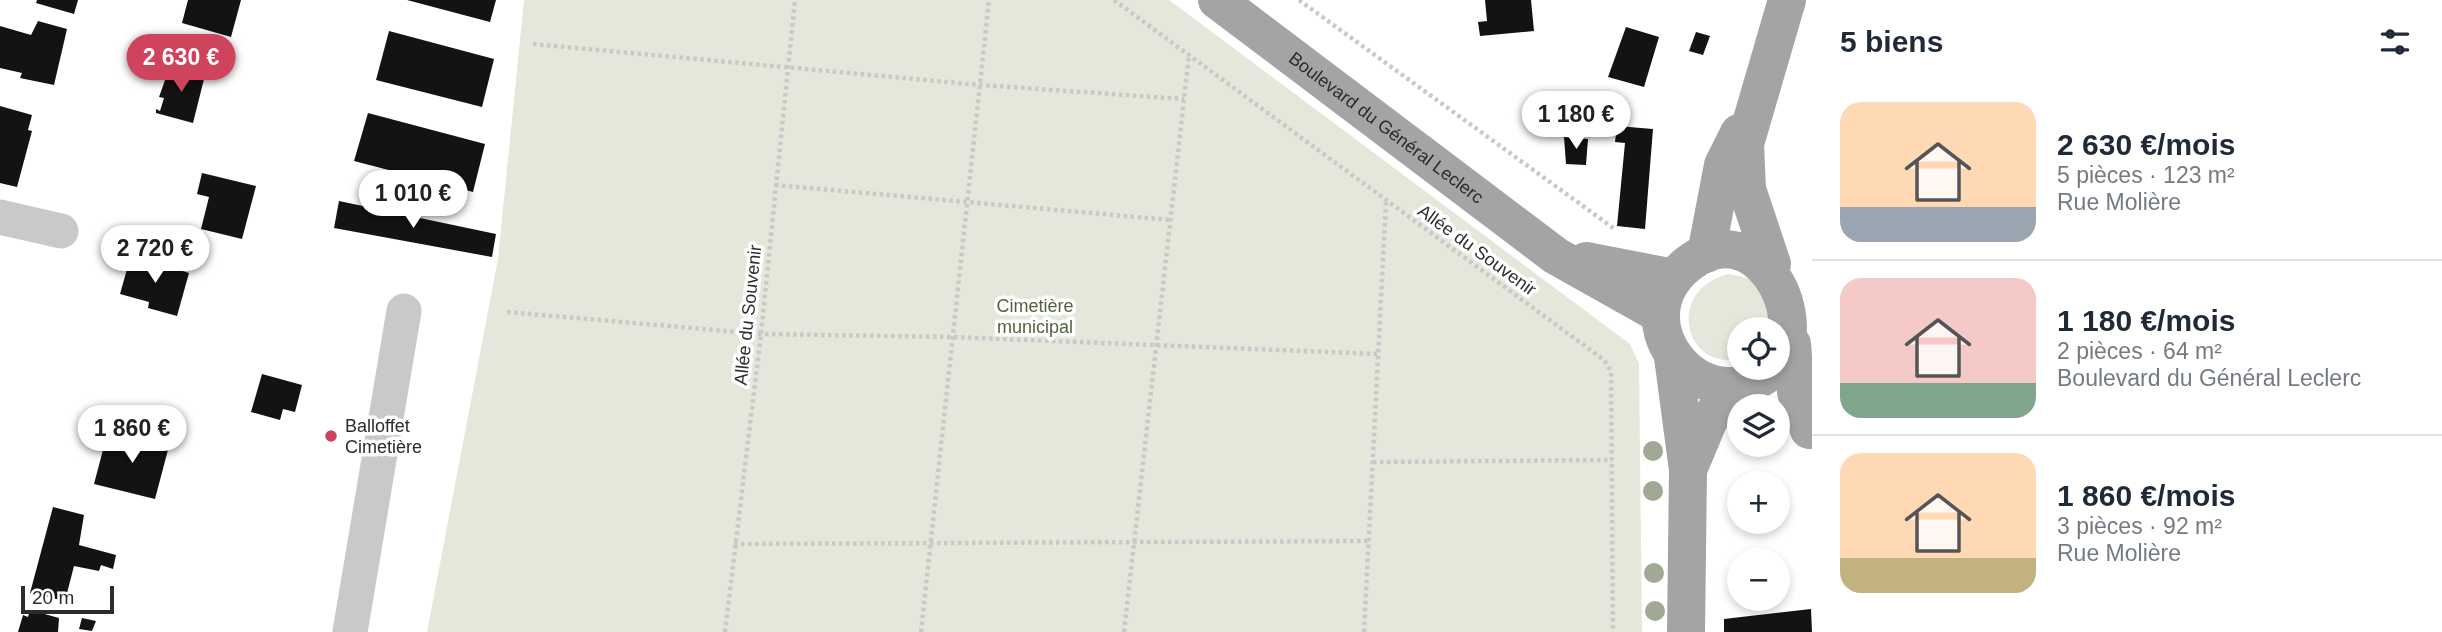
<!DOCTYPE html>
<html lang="fr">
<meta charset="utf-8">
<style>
:root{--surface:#fff;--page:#f2f2f3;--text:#1f2937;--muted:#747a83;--line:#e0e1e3;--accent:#cf435d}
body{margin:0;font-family:Helvetica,sans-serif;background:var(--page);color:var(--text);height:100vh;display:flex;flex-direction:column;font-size:26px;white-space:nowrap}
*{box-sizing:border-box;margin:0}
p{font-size:23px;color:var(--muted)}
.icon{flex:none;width:38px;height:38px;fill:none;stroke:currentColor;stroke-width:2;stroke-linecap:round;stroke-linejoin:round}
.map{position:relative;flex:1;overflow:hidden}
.sheet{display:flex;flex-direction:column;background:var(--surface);width:630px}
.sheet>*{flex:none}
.controls{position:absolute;left:1727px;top:317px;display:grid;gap:14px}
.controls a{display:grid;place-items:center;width:63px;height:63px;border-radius:50%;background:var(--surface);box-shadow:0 4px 10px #0003;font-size:35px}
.scale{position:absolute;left:21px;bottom:18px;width:93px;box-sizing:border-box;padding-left:7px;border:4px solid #2c2c2c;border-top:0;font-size:19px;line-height:24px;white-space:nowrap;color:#2c2c2c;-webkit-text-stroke:5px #fff;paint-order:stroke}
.price{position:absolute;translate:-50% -60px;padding:0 16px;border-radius:24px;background:#fff;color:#222;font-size:23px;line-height:46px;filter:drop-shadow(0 2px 4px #0008)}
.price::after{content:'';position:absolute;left:50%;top:42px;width:21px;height:16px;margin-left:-10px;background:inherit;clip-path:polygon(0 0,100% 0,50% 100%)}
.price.selected{background:var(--accent);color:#fff}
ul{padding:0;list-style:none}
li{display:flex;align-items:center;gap:21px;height:175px;padding:0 28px}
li+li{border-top:2px solid var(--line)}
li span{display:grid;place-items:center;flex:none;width:196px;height:140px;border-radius:21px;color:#555}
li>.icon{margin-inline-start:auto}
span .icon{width:84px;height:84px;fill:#fffc;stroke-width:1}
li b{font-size:30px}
h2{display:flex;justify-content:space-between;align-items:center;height:84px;padding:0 28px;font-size:30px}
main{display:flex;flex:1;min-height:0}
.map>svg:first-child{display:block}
.green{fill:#e4e8db}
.building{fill:#131313}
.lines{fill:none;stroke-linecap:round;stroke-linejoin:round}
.path{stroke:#c9c9c9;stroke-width:4.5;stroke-dasharray:3.5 3.5;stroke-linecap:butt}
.minor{stroke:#c9c9c9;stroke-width:35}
.major{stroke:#a4a4a4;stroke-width:38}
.tree{fill:#a1a995}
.poi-dot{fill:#cf435d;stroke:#fff;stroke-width:2.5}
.labels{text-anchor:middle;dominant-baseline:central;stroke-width:7;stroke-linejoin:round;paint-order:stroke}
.street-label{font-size:18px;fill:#2c2c2c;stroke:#fff}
.park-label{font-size:18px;fill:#54623f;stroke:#fff}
.poi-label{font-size:18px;fill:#2c2c2c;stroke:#fff;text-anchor:start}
</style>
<main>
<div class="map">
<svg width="1812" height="632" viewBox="0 0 1812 632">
<rect width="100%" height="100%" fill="#fff"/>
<!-- green -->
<g class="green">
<polygon points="524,0 1169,0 1630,344 1639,364 1642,632 427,632 498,259"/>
<path d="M 1728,274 C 1767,279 1767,295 1772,329 L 1740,329 L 1739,359 C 1683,370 1666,290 1728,274 Z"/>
</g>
<!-- building -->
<g class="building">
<polygon points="37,0 78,0 74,14 36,3"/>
<polygon points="188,0 241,0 231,37 182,23"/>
<polygon points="407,0 496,0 490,22"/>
<polygon points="1485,0 1531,0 1534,31 1480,36 1478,22 1487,21"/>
<polygon points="38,21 67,29 54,85 20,78 22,73 0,68 0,26 31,35"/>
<polygon points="1626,27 1659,37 1644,87 1608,77"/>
<polygon points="389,31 494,59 482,107 376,80"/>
<polygon points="1696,32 1710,36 1703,55 1689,51"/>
<polygon points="170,66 205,75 193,123 156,113 156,109 160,111 164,98 159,97"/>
<polygon points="0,106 32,115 28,130 32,131 17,187 0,183"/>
<polygon points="368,113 485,144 473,192 354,161"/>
<polygon points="1617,126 1653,129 1645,229 1617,226 1625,143 1615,142"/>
<polygon points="1564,137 1588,139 1586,165 1566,164"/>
<polygon points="202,173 256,186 242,239 201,229 209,197 197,194"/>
<polygon points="339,201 496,234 492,257 334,228"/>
<polygon points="131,255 189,273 177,316 148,308 149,302 120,294"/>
<polygon points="262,374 302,385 295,412 283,409 280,420 251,412"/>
<polygon points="108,431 169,446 155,499 94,484"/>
<polygon points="53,507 84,515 79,545 116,555 113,569 101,565 99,571 74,566 65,601 30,593"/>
<polygon points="1811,609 1812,632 1724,632 1724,619"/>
<polygon points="30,610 59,618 58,632 18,632 23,615 28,617"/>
<polygon points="82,618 96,621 92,631 79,629"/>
</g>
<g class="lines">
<!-- path -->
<g class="path">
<polyline points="1114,0 1604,360 1611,371 1613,632"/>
<polyline points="1299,0 1616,230"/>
<polyline points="533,44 980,85 1184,99"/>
<polyline points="775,185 1170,220"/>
<polyline points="507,312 761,334 953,337 1378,354"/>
<polyline points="1373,462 1612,460"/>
<polyline points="734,544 1368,541"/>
<polyline points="725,632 761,334 795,0"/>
<polyline points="921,632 989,0"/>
<polyline points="1124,632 1189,55"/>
<polyline points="1364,632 1386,201"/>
</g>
<!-- minor -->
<g class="minor">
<polyline points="0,217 61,231"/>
<polyline points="350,632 404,311"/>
</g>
<!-- major -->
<g class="major">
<path id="s1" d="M 1217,0 L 1556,256 L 1661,315"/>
<polyline points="1706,254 1723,165 1739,133"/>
<polyline points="1586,261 1674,278"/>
<polyline points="1772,264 1747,189 1745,144 1787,0"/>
<polyline points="1792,344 1796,392 1809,430"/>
<polyline points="1673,357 1688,470 1686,632"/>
<path d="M 1775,368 C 1705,429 1615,322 1688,264 C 1753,212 1812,310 1778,365"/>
<polyline points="1688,470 1709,420 1733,386"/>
</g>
</g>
<!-- trees -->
<g class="tree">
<circle cx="1653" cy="451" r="10"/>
<circle cx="1653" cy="491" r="10"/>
<circle cx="1654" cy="573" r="10"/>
<circle cx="1655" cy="611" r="10"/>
</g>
<!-- markers -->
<circle class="poi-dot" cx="331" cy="436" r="7"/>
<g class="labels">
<!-- street labels -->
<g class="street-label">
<text stroke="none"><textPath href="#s1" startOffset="212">Boulevard du Général Leclerc</textPath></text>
<text transform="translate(1477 250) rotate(36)">Allée du Souvenir</text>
<text transform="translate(748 315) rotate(-84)">Allée du Souvenir</text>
</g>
<!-- park labels -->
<g class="park-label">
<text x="1035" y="306">Cimetière<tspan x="1035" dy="21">municipal</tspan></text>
</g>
<!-- poi labels -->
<g class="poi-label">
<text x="345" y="426">Balloffet<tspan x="345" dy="21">Cimetière</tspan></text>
</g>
</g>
</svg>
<div class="controls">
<a><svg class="icon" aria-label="locate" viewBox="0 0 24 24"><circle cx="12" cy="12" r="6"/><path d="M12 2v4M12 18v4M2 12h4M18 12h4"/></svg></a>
<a><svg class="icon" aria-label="layers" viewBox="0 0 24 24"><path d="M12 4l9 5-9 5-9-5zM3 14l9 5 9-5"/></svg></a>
<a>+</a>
<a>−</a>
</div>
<div class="scale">20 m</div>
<b class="price selected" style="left:181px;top:94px">2 630 €</b>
<b class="price" style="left:1576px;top:151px">1 180 €</b>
<b class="price" style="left:413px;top:230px">1 010 €</b>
<b class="price" style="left:155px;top:285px">2 720 €</b>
<b class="price" style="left:132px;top:465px">1 860 €</b>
</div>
<section class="sheet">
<h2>5 biens<svg class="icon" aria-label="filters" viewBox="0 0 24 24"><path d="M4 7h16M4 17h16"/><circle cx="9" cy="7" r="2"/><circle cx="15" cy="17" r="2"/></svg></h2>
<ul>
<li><span style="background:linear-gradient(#ffd9b3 75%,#9aa5b1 0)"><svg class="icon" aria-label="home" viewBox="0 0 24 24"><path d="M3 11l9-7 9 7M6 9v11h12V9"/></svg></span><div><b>2 630 €/mois</b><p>5 pièces · 123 m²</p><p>Rue Molière</p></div></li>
<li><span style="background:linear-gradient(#f6c9c9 75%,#7fa58c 0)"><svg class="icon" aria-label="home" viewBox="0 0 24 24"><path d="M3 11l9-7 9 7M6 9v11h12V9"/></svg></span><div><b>1 180 €/mois</b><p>2 pièces · 64 m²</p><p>Boulevard du Général Leclerc</p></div></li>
<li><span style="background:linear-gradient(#ffd9b3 75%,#c2b280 0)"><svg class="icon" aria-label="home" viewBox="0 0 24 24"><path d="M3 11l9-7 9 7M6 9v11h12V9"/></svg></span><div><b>1 860 €/mois</b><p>3 pièces · 92 m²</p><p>Rue Molière</p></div></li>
</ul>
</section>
</main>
